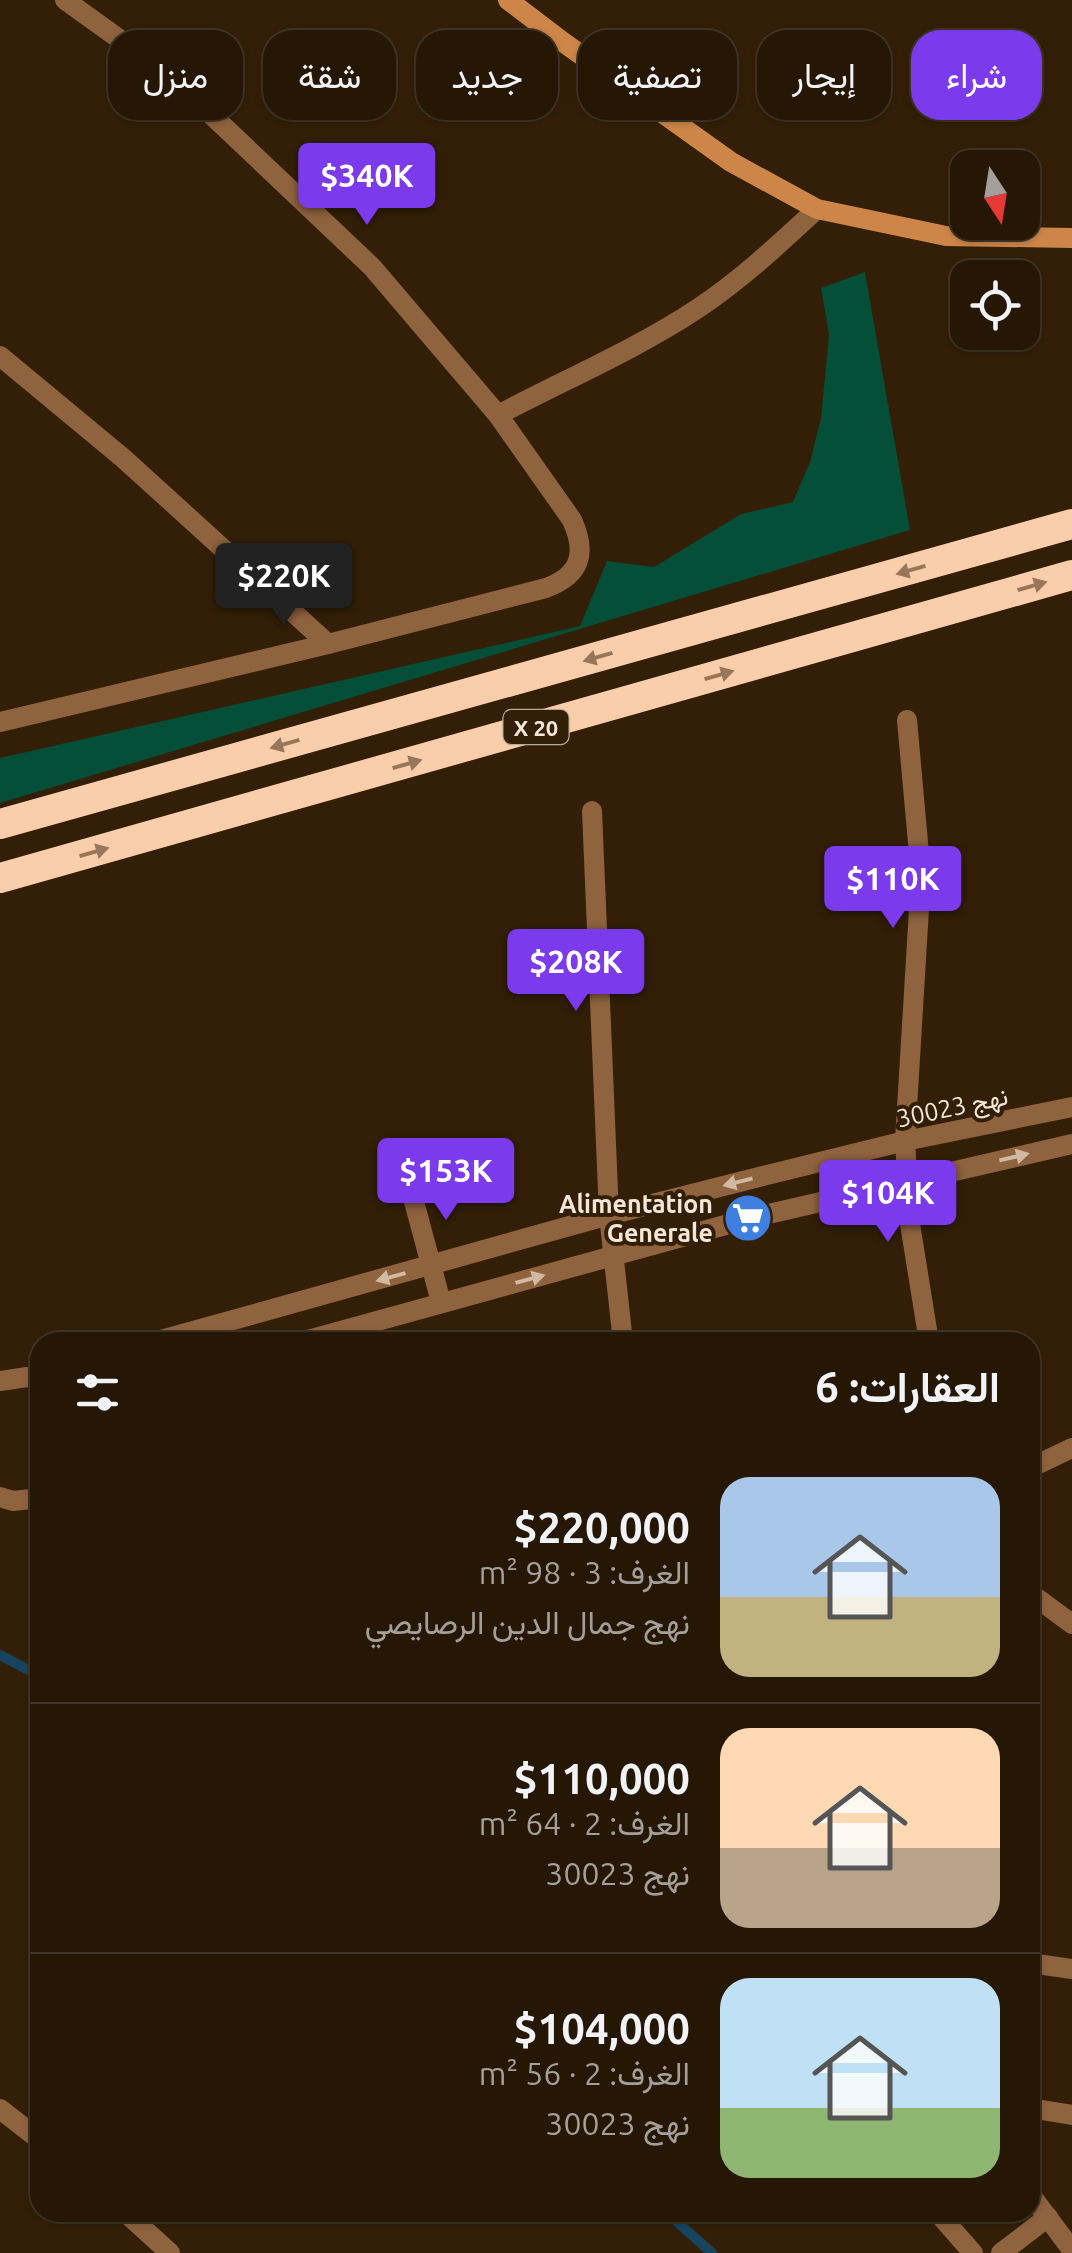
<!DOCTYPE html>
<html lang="ar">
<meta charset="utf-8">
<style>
:root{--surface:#261705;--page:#322413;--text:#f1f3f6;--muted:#a49f9a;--line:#423627;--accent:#7c3aed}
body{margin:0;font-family:Ubuntu,Vazirmatn,sans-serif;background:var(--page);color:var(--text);direction:rtl;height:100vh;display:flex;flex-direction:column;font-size:38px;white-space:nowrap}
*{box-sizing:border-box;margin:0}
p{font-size:32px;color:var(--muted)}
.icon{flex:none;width:55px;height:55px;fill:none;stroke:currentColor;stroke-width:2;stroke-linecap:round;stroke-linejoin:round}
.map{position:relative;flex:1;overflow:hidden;direction:ltr}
.drawer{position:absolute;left:30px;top:1332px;width:1010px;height:890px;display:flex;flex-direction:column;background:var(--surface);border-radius:30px;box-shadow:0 2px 8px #0004,0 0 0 2px var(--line);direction:rtl}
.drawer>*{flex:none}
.top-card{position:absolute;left:30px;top:30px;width:1012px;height:90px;direction:rtl;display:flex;gap:20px}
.needle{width:65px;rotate:168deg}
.tools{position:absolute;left:950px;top:150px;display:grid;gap:20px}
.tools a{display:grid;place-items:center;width:90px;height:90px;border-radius:20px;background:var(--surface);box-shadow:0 2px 8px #0004,0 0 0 2px var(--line);font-size:50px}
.price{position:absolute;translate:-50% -85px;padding:0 22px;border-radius:10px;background:var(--accent);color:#fff;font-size:32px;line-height:65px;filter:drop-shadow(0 2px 5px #0008)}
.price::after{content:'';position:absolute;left:50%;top:60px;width:30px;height:22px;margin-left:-15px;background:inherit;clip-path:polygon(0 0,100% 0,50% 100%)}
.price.selected{background:#222;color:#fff}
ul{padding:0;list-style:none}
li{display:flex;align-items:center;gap:30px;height:250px;padding:0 40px}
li+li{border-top:2px solid var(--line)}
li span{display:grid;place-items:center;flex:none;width:280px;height:200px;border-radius:30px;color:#555}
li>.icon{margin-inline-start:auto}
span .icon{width:120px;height:120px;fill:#fffc;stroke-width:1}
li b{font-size:42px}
h2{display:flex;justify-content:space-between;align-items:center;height:120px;padding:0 40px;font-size:42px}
.chip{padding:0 35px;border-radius:30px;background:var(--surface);box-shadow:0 2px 8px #0004,0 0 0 2px var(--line);font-size:35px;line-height:90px}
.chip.selected{background:var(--accent);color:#fff}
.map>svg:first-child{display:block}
.green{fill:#054e37}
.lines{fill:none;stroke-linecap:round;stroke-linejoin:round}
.stream{stroke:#174560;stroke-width:10}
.street{stroke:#90633f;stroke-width:20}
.secondary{stroke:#ce8648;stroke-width:20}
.highway{stroke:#fbceab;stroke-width:30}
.oneway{fill:#977659}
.oneway2{fill:#d1b9a2}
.labels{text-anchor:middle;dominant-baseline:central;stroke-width:8;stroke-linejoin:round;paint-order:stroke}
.shield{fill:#331f07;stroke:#baab99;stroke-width:2.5}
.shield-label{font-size:22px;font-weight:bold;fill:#f4e7d8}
.street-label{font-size:25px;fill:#f4e7d8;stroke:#331f07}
.poi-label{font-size:25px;font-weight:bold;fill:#f4e7d8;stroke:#331f07;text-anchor:end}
</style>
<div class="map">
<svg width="1072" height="2253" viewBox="0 0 1072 2253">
<rect width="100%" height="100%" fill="#331f07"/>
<!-- green -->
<polygon class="green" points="865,272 910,530 0,803 0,758 580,626 607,561 654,567 741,514 793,502 810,462 821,418 829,335 821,288"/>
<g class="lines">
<!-- stream -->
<g class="stream">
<polyline points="0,1655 40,1676"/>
<polyline points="666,2212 712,2253"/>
</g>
<!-- street -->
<g class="street">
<polyline points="0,356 123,458 328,644"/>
<path d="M 498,415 C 564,380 635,350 697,309 C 741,280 779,244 817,209"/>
<polyline points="907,720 921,876 905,1141 910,1224 929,1342"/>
<path d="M 0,722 L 328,644 L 546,588 C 581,575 587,553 572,520 L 498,415 L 372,267 L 200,104 L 122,41 L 65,0"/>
<polyline points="592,811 609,1215 623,1342"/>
<polyline points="402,1157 441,1302"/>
<polyline points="154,1342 609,1215 759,1177 905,1141 1072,1107"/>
<polyline points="301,1342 747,1219 1072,1144"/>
<polyline points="0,1381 27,1377 40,1380"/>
<polyline points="1030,1468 1072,1448"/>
<polyline points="0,1497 13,1501 40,1498"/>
<polyline points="1030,1593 1072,1624"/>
<polyline points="1030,1963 1072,1969"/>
<polyline points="1030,2108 1072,2115"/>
<polyline points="0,2109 40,2140"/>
<polyline points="1030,2194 1072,2250"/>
<polyline points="125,2212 170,2253"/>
<polyline points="937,2212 973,2253"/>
<polyline points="1001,2253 1048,2217"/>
</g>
<!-- secondary -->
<polyline class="secondary" points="508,0 563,42 731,162 817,209 946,236 1072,238"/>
<!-- highway -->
<g class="highway">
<polyline points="0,824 1072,524"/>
<polyline points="0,878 1072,575"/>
</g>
</g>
<!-- one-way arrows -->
<defs><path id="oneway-solid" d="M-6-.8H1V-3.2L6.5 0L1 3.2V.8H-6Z" transform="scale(2.5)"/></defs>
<g class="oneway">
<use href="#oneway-solid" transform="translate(911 570) rotate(164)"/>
<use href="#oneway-solid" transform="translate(1032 586) rotate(-16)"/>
<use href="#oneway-solid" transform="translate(598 657) rotate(164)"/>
<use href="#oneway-solid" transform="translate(719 675) rotate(-16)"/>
<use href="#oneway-solid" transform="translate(285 744) rotate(164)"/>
<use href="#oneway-solid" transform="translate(407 764) rotate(-16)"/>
<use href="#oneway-solid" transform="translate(94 852) rotate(-16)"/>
</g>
<g class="oneway2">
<use href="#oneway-solid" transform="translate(1014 1157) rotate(-13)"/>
<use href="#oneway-solid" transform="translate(738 1182) rotate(166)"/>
<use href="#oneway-solid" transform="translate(391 1277) rotate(165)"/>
<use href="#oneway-solid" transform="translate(530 1279) rotate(-15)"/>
</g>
<!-- icons -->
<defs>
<g id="supermarket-disc" transform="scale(2.5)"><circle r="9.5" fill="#3f7fe0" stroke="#331f07"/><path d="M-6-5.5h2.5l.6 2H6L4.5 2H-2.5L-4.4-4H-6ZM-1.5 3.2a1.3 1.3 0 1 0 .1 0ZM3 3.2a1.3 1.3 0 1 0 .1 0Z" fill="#fff"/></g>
</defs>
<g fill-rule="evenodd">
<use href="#supermarket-disc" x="748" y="1218"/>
</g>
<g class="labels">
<!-- shield labels -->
<rect class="shield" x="503.5" y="710" width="65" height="34" rx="8"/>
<g class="shield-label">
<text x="536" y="727">X 20</text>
</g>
<!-- street labels -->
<g class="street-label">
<text transform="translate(952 1107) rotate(-12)">نهج 30023</text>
</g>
<!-- poi labels -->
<g class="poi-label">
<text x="713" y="1204">Alimentation<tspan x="713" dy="29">Generale</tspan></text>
</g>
</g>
</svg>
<div class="tools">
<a><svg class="needle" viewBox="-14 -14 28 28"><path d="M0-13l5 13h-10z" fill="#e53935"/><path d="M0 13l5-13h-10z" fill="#a49f9a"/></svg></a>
<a><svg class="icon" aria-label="locate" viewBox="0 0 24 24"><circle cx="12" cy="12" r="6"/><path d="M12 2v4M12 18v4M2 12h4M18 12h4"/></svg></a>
</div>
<b class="price" style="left:367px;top:228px">$340K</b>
<b class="price selected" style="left:284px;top:628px">$220K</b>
<b class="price" style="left:893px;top:931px">$110K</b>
<b class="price" style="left:576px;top:1014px">$208K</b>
<b class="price" style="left:446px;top:1223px">$153K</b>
<b class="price" style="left:888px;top:1245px">$104K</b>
<div class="top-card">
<a class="chip selected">شراء</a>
<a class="chip">إيجار</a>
<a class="chip">تصفية</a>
<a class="chip">جديد</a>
<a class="chip">شقة</a>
<a class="chip">منزل</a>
</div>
<section class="drawer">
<h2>العقارات: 6<svg class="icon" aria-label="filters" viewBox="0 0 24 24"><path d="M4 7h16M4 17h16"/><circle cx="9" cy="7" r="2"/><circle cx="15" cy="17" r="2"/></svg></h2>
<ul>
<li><span style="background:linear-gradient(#a9c7e8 60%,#c2b280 0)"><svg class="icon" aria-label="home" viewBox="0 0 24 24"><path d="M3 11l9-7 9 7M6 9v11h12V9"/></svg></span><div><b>$220,000</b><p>الغرف: 3 · 98 m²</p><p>نهج جمال الدين الرصايصي</p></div></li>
<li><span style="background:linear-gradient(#ffd9b3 60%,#b9a48a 0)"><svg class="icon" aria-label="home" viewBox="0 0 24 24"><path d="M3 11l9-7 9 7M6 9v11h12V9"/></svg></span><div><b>$110,000</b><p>الغرف: 2 · 64 m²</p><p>نهج 30023</p></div></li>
<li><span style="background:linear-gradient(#bfe0f5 65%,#8fb573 0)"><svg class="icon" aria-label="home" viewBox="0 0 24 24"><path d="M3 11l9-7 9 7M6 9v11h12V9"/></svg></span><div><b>$104,000</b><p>الغرف: 2 · 56 m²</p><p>نهج 30023</p></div></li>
</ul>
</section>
</div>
